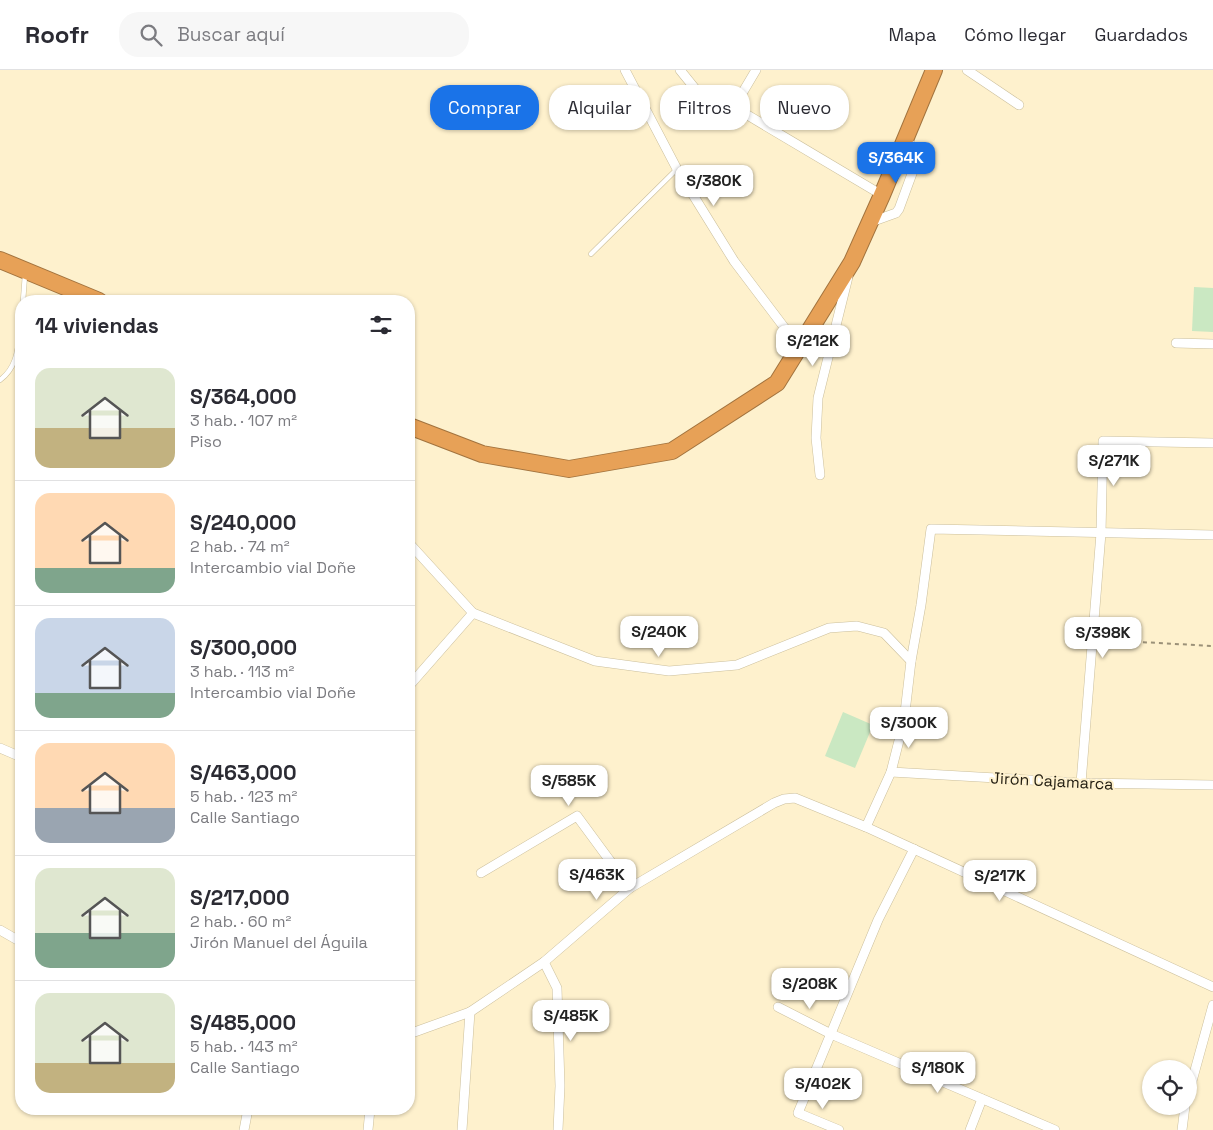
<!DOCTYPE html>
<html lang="es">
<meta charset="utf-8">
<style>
:root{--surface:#fff;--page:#f7f7f7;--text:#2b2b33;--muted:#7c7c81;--line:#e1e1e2;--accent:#1a73e8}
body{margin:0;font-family:"Space Grotesk",sans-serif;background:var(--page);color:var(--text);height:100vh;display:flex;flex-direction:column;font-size:19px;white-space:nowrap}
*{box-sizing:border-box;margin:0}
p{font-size:16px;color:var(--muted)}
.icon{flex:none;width:28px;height:28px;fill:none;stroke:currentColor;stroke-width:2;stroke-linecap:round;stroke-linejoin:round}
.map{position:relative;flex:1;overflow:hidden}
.drawer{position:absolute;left:15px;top:225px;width:400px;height:820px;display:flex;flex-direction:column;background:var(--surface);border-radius:20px;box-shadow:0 1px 4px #0004}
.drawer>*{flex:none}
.banner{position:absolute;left:430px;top:15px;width:475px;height:45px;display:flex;gap:10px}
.buttons{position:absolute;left:1142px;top:990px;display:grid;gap:10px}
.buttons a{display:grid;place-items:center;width:55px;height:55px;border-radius:50%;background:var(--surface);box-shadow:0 1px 4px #0004;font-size:25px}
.price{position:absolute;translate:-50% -42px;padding:0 11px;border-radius:10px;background:#fff;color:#222;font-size:16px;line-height:32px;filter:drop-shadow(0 1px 2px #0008)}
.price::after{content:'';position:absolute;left:50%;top:30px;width:15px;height:11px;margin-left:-8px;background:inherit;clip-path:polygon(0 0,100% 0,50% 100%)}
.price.on{background:var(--accent);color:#fff}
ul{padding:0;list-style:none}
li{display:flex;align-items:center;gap:15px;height:125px;padding:0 20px}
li+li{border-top:1px solid var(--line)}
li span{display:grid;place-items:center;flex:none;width:140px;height:100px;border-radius:15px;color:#555}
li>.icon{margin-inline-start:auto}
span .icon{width:60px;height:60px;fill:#fffc;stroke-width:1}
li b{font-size:21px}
h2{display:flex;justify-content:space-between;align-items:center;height:60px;padding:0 20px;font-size:21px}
.pill{padding:0 18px;border-radius:20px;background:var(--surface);box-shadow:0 1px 4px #0004;font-size:18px;line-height:45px}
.pill.on{background:var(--accent);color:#fff}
header{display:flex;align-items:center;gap:30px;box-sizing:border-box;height:70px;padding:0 25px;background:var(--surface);border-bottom:1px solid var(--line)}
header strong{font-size:24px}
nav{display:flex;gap:28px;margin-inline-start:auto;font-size:18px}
.search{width:350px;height:45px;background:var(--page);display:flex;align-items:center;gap:12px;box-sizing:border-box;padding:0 18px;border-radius:20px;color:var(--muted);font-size:19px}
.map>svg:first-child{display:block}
.green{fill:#cae8c2}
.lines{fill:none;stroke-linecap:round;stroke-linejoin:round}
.lane-casing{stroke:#cbbf9c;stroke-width:5.5}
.street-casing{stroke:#cbbf9c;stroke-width:10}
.highway-casing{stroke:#a2733e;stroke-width:18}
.path{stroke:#9b9178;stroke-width:2;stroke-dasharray:4 4;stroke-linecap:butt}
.lane{stroke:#fff;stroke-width:4.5}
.street{stroke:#fff;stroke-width:9}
.highway{stroke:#e7a157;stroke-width:16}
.labels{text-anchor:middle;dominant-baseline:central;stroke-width:4;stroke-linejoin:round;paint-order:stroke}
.street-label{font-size:16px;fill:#221d10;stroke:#fef1cd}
</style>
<header>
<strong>Roofr</strong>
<div class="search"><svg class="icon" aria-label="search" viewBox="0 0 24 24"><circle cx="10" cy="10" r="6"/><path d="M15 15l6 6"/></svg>Buscar aquí</div>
<nav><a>Mapa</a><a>Cómo llegar</a><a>Guardados</a></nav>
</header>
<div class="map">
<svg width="1213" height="1060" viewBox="0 0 1213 1060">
<rect width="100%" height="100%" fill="#fef1cd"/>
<!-- green -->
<g class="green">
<polygon points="1194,217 1213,218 1213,262 1192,261"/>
<polygon points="843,642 873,655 855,698 825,686"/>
</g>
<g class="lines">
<!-- lane casing -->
<g class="lane-casing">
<g id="lane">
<polyline points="591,184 677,99"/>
<polyline points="23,231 25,205"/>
<path d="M 0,310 C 18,297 18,276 21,255"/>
</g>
</g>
<!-- street casing -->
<g class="street-casing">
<g id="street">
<polyline points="625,0 677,99 734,191 799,277"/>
<polyline points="680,0 697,21 734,37 882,125"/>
<polyline points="967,0 1019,35"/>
<polyline points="734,37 756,0"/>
<polyline points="871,152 896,143 899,139 917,90 916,83 906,68"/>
<polyline points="1176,273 1213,274"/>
<polyline points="820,405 816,368 818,328 848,207"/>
<polyline points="409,473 473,543 595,591 669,601 737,595 829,558 857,556 884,563 911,591"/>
<polyline points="409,616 473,543"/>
<polyline points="0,678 21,687"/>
<polyline points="891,702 1081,713 1213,715"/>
<polyline points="1081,713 1101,463 1103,371 1213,373"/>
<polyline points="866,757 891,702 904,651 911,591 921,535 931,459 1213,465"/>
<polyline points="481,803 577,746 630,818"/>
<polyline points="0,860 21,872"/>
<polyline points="544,892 557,918 560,1016 558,1060"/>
<polyline points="778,937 831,964 1055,1060"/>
<polyline points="409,964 470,942 544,892 630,818 774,733 784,729 795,728 866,757 1213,917"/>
<polyline points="1189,1022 1213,935"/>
<polyline points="244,1060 248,1039"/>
<polyline points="368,1060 370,1039"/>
<polyline points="462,1060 470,942"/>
<polyline points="839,1060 798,1043 878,850 914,779"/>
<polyline points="970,1060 982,1029"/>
<polyline points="1182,1060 1185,1036"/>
</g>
</g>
<!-- highway casing -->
<g class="highway-casing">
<g id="highway">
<polyline points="0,190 99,231"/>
<polyline points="409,356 482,384 569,399 672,381 777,313 852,192 882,125 934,0"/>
</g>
</g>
<!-- path -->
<polyline class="path" points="1103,570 1213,576"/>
<!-- lane -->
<use href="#lane" class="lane"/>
<!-- street -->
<use href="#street" class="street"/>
<!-- highway -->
<use href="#highway" class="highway"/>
</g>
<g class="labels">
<!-- street labels -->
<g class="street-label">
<text transform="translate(1052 711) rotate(3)">Jirón Cajamarca</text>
</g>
</g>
</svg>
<div class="buttons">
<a><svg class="icon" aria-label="locate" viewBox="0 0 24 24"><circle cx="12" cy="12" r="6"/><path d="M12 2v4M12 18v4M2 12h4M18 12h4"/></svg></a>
</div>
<b class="price on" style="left:896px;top:114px">S/364K</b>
<b class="price" style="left:714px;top:137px">S/380K</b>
<b class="price" style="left:813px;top:297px">S/212K</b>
<b class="price" style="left:1114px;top:417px">S/271K</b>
<b class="price" style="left:659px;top:588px">S/240K</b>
<b class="price" style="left:1103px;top:589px">S/398K</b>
<b class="price" style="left:909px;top:679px">S/300K</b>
<b class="price" style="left:569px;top:737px">S/585K</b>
<b class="price" style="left:597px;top:831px">S/463K</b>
<b class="price" style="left:1000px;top:832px">S/217K</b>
<b class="price" style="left:810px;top:940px">S/208K</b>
<b class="price" style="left:571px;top:972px">S/485K</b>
<b class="price" style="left:938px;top:1024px">S/180K</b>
<b class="price" style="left:823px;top:1040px">S/402K</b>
<div class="banner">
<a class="pill on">Comprar</a>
<a class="pill">Alquilar</a>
<a class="pill">Filtros</a>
<a class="pill">Nuevo</a>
</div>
<section class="drawer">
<h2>14 viviendas<svg class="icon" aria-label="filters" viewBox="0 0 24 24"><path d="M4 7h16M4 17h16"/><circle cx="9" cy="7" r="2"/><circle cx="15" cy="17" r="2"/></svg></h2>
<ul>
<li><span style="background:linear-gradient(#dfe7d0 60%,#c2b280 0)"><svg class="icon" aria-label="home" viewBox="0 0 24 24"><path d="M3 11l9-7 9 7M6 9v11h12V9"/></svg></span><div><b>S/364,000</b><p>3 hab. · 107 m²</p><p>Piso</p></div></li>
<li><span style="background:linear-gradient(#ffd9b3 75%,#7fa58c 0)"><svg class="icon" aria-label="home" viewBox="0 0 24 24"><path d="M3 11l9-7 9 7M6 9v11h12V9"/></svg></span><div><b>S/240,000</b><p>2 hab. · 74 m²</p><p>Intercambio vial Doñe</p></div></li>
<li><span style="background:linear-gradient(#c9d6e8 75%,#7fa58c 0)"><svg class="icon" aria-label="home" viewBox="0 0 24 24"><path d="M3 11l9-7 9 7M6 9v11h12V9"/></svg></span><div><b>S/300,000</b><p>3 hab. · 113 m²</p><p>Intercambio vial Doñe</p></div></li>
<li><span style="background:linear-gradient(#ffd9b3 65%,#9aa5b1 0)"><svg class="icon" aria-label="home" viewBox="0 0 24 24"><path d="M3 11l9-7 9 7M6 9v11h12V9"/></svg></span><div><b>S/463,000</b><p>5 hab. · 123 m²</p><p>Calle Santiago</p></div></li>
<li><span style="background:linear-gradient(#dfe7d0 65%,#7fa58c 0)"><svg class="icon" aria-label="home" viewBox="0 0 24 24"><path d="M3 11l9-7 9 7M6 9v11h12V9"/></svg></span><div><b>S/217,000</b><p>2 hab. · 60 m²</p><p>Jirón Manuel del Águila</p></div></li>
<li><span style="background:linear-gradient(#dfe7d0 70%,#c2b280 0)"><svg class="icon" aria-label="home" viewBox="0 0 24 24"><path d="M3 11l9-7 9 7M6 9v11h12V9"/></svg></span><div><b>S/485,000</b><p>5 hab. · 143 m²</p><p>Calle Santiago</p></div></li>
</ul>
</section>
</div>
